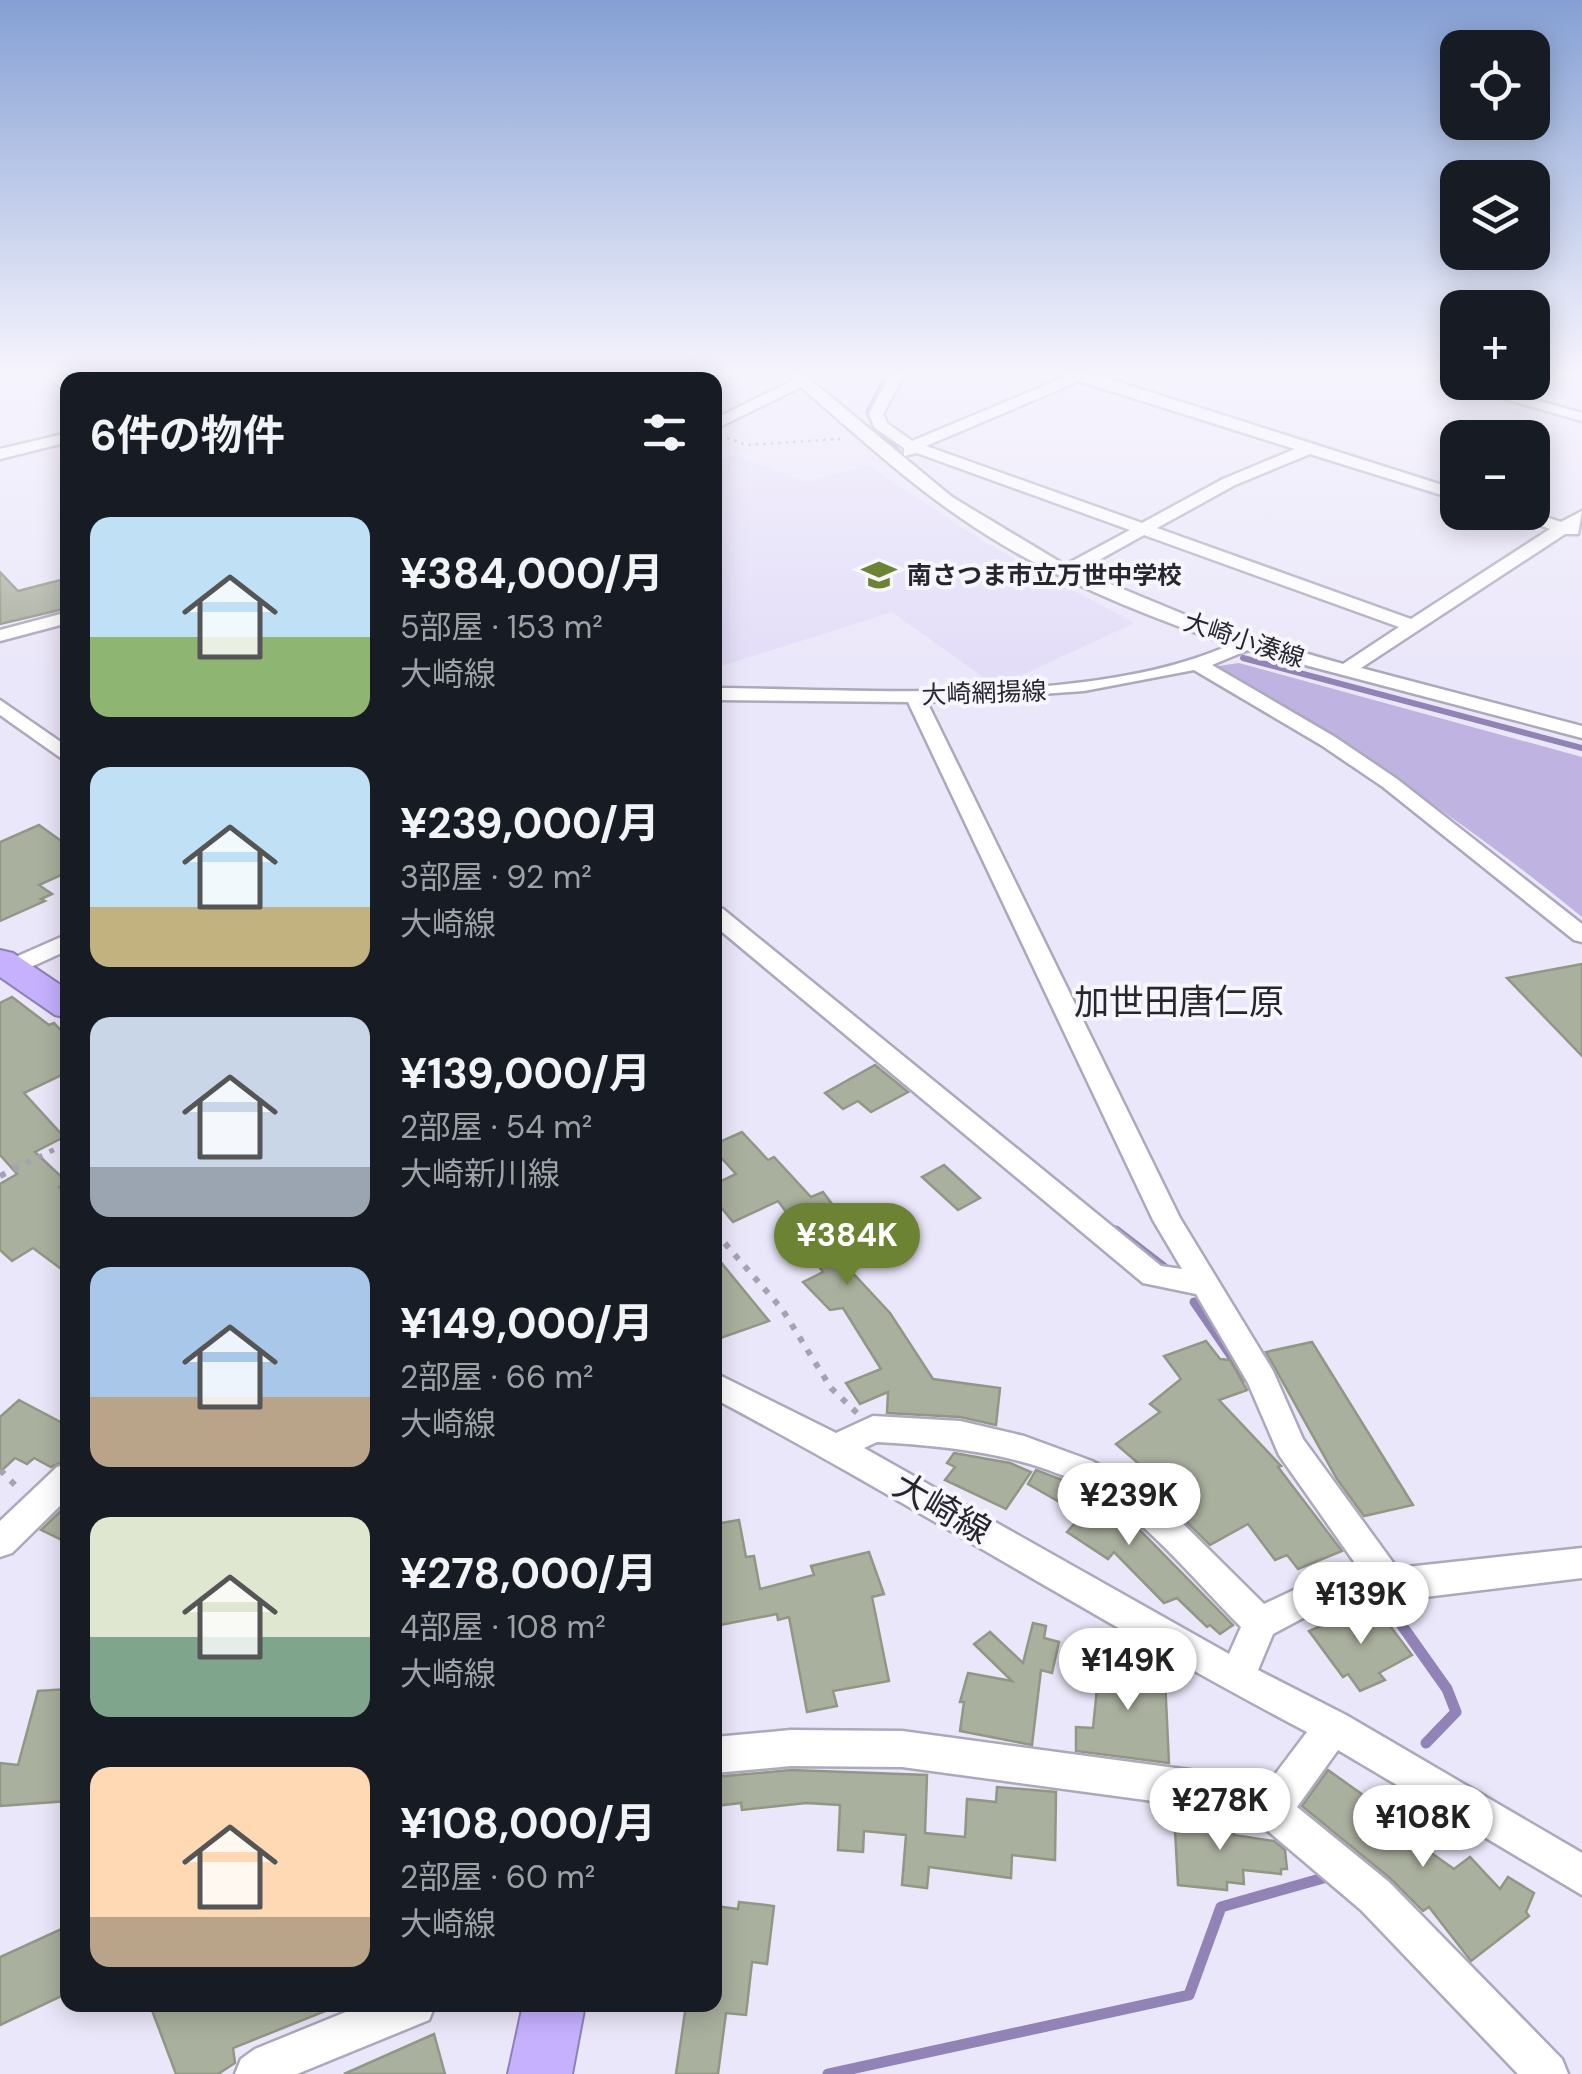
<!DOCTYPE html>
<html lang="ja">
<meta charset="utf-8">
<style>
:root{--surface:#171b24;--page:#242831;--text:#f1f3f6;--muted:#9ea1a6;--accent:#6d8334}
body{margin:0;font-family:"DM Sans","Noto Sans JP",sans-serif;background:var(--page);color:var(--text);height:100vh;display:flex;flex-direction:column;font-size:38px;white-space:nowrap}
*{box-sizing:border-box;margin:0}
p{font-size:32px;color:var(--muted)}
.icon{flex:none;width:55px;height:55px;fill:none;stroke:currentColor;stroke-width:2;stroke-linecap:round;stroke-linejoin:round}
.map{position:relative;flex:1;overflow:hidden}
.side{position:absolute;left:60px;top:372px;width:662px;height:1640px;display:flex;flex-direction:column;background:var(--surface);border-radius:20px;box-shadow:0 5px 25px #0003}
.side>*{flex:none}
.fabs{position:absolute;left:1440px;top:30px;display:grid;gap:20px}
.fabs a{display:grid;place-items:center;width:110px;height:110px;border-radius:20px;background:var(--surface);box-shadow:0 5px 25px #0003;font-size:50px}
.price{position:absolute;translate:-50% -85px;padding:0 22px;border-radius:35px;background:#fff;color:#222;font-size:32px;line-height:65px;filter:drop-shadow(0 2px 5px #0008)}
.price::after{content:'';position:absolute;left:50%;top:60px;width:30px;height:22px;margin-left:-15px;background:inherit;clip-path:polygon(0 0,100% 0,50% 100%)}
.price.current{background:var(--accent);color:#fff}
ul{padding:0;list-style:none}
li{display:flex;align-items:center;gap:30px;height:250px;padding:0 30px}
li span{display:grid;place-items:center;flex:none;width:280px;height:200px;border-radius:20px;color:#555}
li>.icon{margin-inline-start:auto}
span .icon{width:120px;height:120px;fill:#fffc;stroke-width:1}
li b{font-size:42px}
h2{display:flex;justify-content:space-between;align-items:center;height:120px;padding:0 30px;font-size:42px}
.map>svg:first-child{display:block}
.built{fill:#e3ddf8}
.green{fill:#bfb3e1}
.lines{fill:none;stroke-linecap:round;stroke-linejoin:round}
.stream-far3{stroke:#9183b6;stroke-width:5}
.stream-far2{stroke:#9183b6;stroke-width:6}
.stream-far1{stroke:#9183b6;stroke-width:9}
.stream{stroke:#9183b6;stroke-width:11}
.building{fill:#aab09e;stroke:#919785;stroke-width:2.5}
.minor-casing{stroke:#ada8bb;stroke-width:5}
.highway-casing{stroke:#8f80b6;stroke-width:4}
.path-far2{stroke:#a6a3b1;stroke-width:2.5;stroke-dasharray:2.5 5;stroke-linecap:butt}
.path-far1{stroke:#a6a3b1;stroke-width:5;stroke-dasharray:5 8;stroke-linecap:butt}
.path{stroke:#a6a3b1;stroke-width:6;stroke-dasharray:6 9;stroke-linecap:butt}
.minor{fill:#fff;fill-rule:evenodd}
.highway{fill:#c6b1ff;fill-rule:evenodd}
.labels{text-anchor:middle;dominant-baseline:central;stroke-width:8;stroke-linejoin:round;paint-order:stroke}
.far-poi-label{font-size:25px;font-weight:bold;fill:#28262d;stroke:#f7f6fe;text-anchor:start}
.far-street-label{font-size:25px;fill:#28262d;stroke:#f7f6fe}
.quarter-label{font-size:35px;fill:#28262d;stroke:#f7f6fe}
.near-street-label{font-size:35px;fill:#28262d;stroke:#f7f6fe}
</style>
<div class="map">
<svg width="1582" height="2074" viewBox="0 0 1582 2074">
<rect width="100%" height="100%" fill="#ebe7fa"/>
<!-- built -->
<polygon class="built" points="735,455 807,482 868,465 986,543 1134,623 997,687 892,612 715,668 715,461"/>
<!-- green -->
<path class="green" d="M 1239,663 L 1582,757 L 1582,917 C 1467,822 1345,744 1218,666 Z"/>
<g class="lines">
<!-- stream-far3 -->
<g class="stream-far3">
<polyline points="63,373 71,380"/>
<polyline points="888,373 868,412 875,429 898,451"/>
</g>
<!-- stream-far2 -->
<polyline class="stream-far2" points="1243,658 1582,748"/>
<!-- stream-far1 -->
<g class="stream-far1">
<polyline points="1116,1230 1164,1267"/>
<polyline points="1194,1302 1246,1378"/>
</g>
<!-- stream -->
<g class="stream">
<polyline points="1391,1610 1447,1689 1456,1712 1426,1743"/>
<polyline points="1369,1820 1383,1802"/>
<polyline points="828,2074 1189,1995 1221,1907 1327,1877"/>
</g>
</g>
<!-- building -->
<g class="building">
<polygon points="0,572 18,591 68,578 68,608 0,624"/>
<polygon points="39,825 68,846 68,872 39,885 52,894 41,899 45,901 0,921 0,842"/>
<polygon points="1582,964 1582,1056 1507,978"/>
<polygon points="12,997 49,1025 54,1023 68,1038 68,1072 24,1093 64,1137 35,1152 67,1182 59,1187 68,1196 68,1274 33,1248 12,1261 0,1250 0,1184 17,1174 0,1155 0,1003"/>
<polygon points="875,1065 908,1092 871,1112 858,1101 843,1109 825,1093"/>
<polygon points="742,1132 768,1160 774,1157 811,1197 823,1192 874,1259 851,1271 890,1313 933,1379 1000,1388 996,1425 960,1417 887,1413 888,1392 860,1404 846,1383 881,1369 843,1308 830,1310 803,1282 823,1272 799,1239 804,1236 778,1201 733,1222 715,1200 715,1184 736,1174 715,1151 715,1144"/>
<polygon points="944,1165 980,1198 958,1210 922,1177"/>
<polygon points="715,1255 769,1321 715,1340"/>
<polygon points="1206,1341 1220,1359 1230,1360 1247,1390 1219,1400 1281,1466 1278,1467 1342,1551 1298,1569 1287,1555 1275,1560 1248,1524 1210,1545 1165,1501 1175,1495 1116,1444 1160,1412 1150,1404 1181,1379 1164,1356"/>
<polygon points="1312,1342 1413,1505 1364,1516 1337,1479 1266,1352"/>
<polygon points="19,1400 68,1426 68,1457 63,1462 51,1467 34,1458 27,1464 15,1458 0,1472 0,1417"/>
<polygon points="954,1453 1010,1463 1031,1472 1006,1509 945,1480 955,1467 947,1463"/>
<polygon points="1036,1470 1073,1484 1130,1520 1233,1625 1220,1634 1210,1625 1207,1627 1177,1598 1164,1603 1114,1552 1108,1559 1067,1532 1082,1515 1028,1484"/>
<polygon points="68,1504 68,1543 41,1530"/>
<polygon points="739,1520 746,1557 754,1556 760,1589 814,1575 811,1566 869,1552 884,1594 872,1597 889,1681 833,1691 837,1706 807,1712 789,1617 778,1620 777,1614 715,1626 715,1524"/>
<polygon points="1378,1610 1412,1655 1379,1673 1385,1680 1360,1691 1348,1674 1343,1677 1309,1631 1352,1613 1357,1620"/>
<polygon points="1033,1623 1046,1626 1044,1638 1059,1642 1052,1673 1041,1670 1032,1745 960,1731 964,1702 960,1702 968,1673 1012,1681 974,1644 990,1632 1023,1663"/>
<polygon points="1107,1643 1165,1679 1169,1763 1076,1751 1076,1727 1093,1728 1098,1678 1107,1679"/>
<polygon points="68,1689 68,1801 0,1806 0,1763 18,1765 38,1691"/>
<polygon points="791,1770 927,1775 925,1833 965,1837 967,1799 996,1802 997,1787 1056,1792 1055,1860 1012,1855 1011,1878 929,1867 927,1888 902,1885 906,1835 864,1831 863,1852 838,1850 840,1805 806,1803 742,1810 741,1803 715,1806 715,1777"/>
<polygon points="1328,1770 1373,1802 1369,1809 1454,1869 1470,1857 1500,1889 1508,1877 1534,1893 1526,1912 1529,1916 1471,1961 1429,1907 1423,1911 1391,1879 1302,1806"/>
<polygon points="1174,1812 1233,1822 1234,1835 1274,1841 1285,1850 1287,1869 1281,1869 1281,1874 1243,1870 1244,1884 1227,1882 1227,1890 1178,1885"/>
<polygon points="739,1902 774,1906 767,1964 752,1962 746,2015 726,2013 718,2074 676,2074 686,2005 715,2005 715,1906 738,1909"/>
<polygon points="68,1926 68,1993 0,2025 0,1957"/>
<polygon points="150,2005 338,2005 338,2006 233,2048 235,2063 218,2074 176,2074"/>
<polygon points="434,2034 445,2074 344,2074"/>
</g>
<g class="lines">
<!-- minor casing -->
<g class="minor-casing">
<g id="minor">
<polygon points="42,373 58,373 68,381 68,392"/>
<polygon points="380,373 395,373 400,380 386,380"/>
<path d="M 786,373 L 802,373 L 952,497 L 1065,565 L 1130,530 L 917,453 L 904,456 L 904,448 L 875,428 L 869,414 L 891,373 L 905,373 L 883,414 L 887,423 L 912,441 L 1065,377 L 1060,373 L 1090,373 L 1458,490 L 1458,500 L 1310,454 L 1235,485 L 1157,528 L 1411,619 L 1550,529 L 1505,512 L 1531,512 L 1561,522 L 1582,511 L 1578,534 L 1565,534 L 1361,668 L 1582,726 L 1582,738 L 1248,650 L 1212,665 L 1335,737 L 1397,779 L 1582,924 L 1582,942 L 1574,940 L 1383,787 L 1321,745 L 1194,670 L 1084,691 L 927,702 L 1180,1218 L 1273,1371 L 1303,1439 L 1397,1568 L 1582,1548 L 1582,1578 L 1318,1610 L 1273,1634 L 1258,1670 L 1346,1715 L 1582,1853 L 1582,1895 L 1338,1750 L 1297,1807 L 1389,1882 L 1562,2059 L 1568,2074 L 1518,2074 L 1361,1910 L 1262,1826 L 1190,1806 L 902,1767 L 791,1766 L 715,1773 L 715,1737 L 791,1730 L 902,1731 L 1190,1770 L 1264,1789 L 1307,1732 C 1107,1627 915,1505 715,1399 L 715,1373 L 836,1433 L 873,1416 L 960,1421 L 1024,1436 L 1092,1461 L 1154,1495 L 1264,1604 L 1313,1581 L 1362,1573 L 1279,1455 L 1248,1383 L 1196,1294 L 1143,1283 L 715,926 L 715,907 L 723,909 L 1161,1266 L 1182,1269 L 1153,1220 L 908,702 L 715,700 L 715,688 C 868,689 1090,707 1230,645 C 1136,612 1043,575 961,518 C 904,479 853,432 801,387 L 715,429 L 715,419 L 793,380 ZM 1079,381 L 1295,449 L 1223,479 L 1142,523 L 926,446 ZM 1144,535 L 1399,627 L 1343,664 L 1217,628 L 1079,571 ZM 877,1442 C 964,1447 1062,1457 1132,1517 C 1171,1550 1205,1591 1241,1627 L 1229,1654 L 864,1448 Z"/>
<polygon points="1414,373 1458,379 1458,382 1472,382 1582,413 1582,421"/>
<polygon points="68,433 68,442 0,459 0,449"/>
<polygon points="68,612 68,623 0,641 0,630"/>
<polygon points="0,700 68,747 68,763 0,715"/>
<polygon points="68,934 68,950 18,973 10,975 0,971 2,963"/>
<polygon points="68,1464 68,1498 12,1553 0,1557 0,1521 57,1467"/>
<polygon points="363,2005 435,2005 429,2020 297,2074 235,2074 241,2059 255,2049"/>
</g>
</g>
<!-- highway casing -->
<g class="highway-casing">
<g id="highway">
<polygon points="0,950 13,953 68,990 68,1018 55,1015 0,977"/>
<polygon points="523,2005 585,2005 572,2074 508,2074"/>
</g>
</g>
<!-- path-far2 -->
<g class="path-far2">
<polyline points="407,378 439,373"/>
<polyline points="727,438 747,445 840,439"/>
</g>
<!-- path-far1 -->
<polyline class="path-far1" points="26,1163 68,1143"/>
<!-- path -->
<g class="path">
<polyline points="0,1176 31,1161"/>
<polyline points="715,1232 782,1309 831,1388 857,1413"/>
<polyline points="0,1470 18,1488"/>
</g>
<!-- minor -->
<use href="#minor" class="minor"/>
<!-- highway -->
<use href="#highway" class="highway"/>
</g>
<!-- sky -->
<linearGradient id="sky" x2="0" y2="1"><stop stop-color="#85a0d4"/><stop offset="0.56" stop-color="#f6f4fd"/><stop offset="1" stop-color="#f6f4fd" stop-opacity="0"/></linearGradient>
<rect width="1582" height="664" fill="url(#sky)"/>
<!-- icons -->
<defs>
<g id="school-bare" transform="scale(2.7)"><path d="M0-5L7-2L0 1L-7-2ZM-4 1L0 2.5L4 1V4Q0 6-4 4Z" fill="#6d8334" stroke="#f7f6fe" stroke-width="2.5" paint-order="stroke"/></g>
</defs>
<g fill-rule="evenodd">
<use href="#school-bare" x="879" y="575"/>
</g>
<g class="labels">
<!-- far-poi labels -->
<g class="far-poi-label">
<text x="907" y="575">南さつま市立万世中学校</text>
</g>
<!-- far-street labels -->
<g class="far-street-label">
<text transform="translate(1244 640) rotate(18)">大崎小湊線</text>
<text transform="translate(984 693) rotate(-2)">大崎網揚線</text>
</g>
<!-- quarter labels -->
<g class="quarter-label">
<text x="1179" y="1002">加世田唐仁原</text>
</g>
<!-- near-street labels -->
<g class="near-street-label">
<text transform="translate(942 1508) rotate(30)">大崎線</text>
</g>
</g>
</svg>
<div class="fabs">
<a><svg class="icon" aria-label="locate" viewBox="0 0 24 24"><circle cx="12" cy="12" r="6"/><path d="M12 2v4M12 18v4M2 12h4M18 12h4"/></svg></a>
<a><svg class="icon" aria-label="layers" viewBox="0 0 24 24"><path d="M12 4l9 5-9 5-9-5zM3 14l9 5 9-5"/></svg></a>
<a>+</a>
<a>−</a>
</div>
<b class="price current" style="left:847px;top:1288px">¥384K</b>
<b class="price" style="left:1129px;top:1548px">¥239K</b>
<b class="price" style="left:1361px;top:1647px">¥139K</b>
<b class="price" style="left:1128px;top:1713px">¥149K</b>
<b class="price" style="left:1220px;top:1853px">¥278K</b>
<b class="price" style="left:1423px;top:1870px">¥108K</b>
<section class="side">
<h2>6件の物件<svg class="icon" aria-label="filters" viewBox="0 0 24 24"><path d="M4 7h16M4 17h16"/><circle cx="9" cy="7" r="2"/><circle cx="15" cy="17" r="2"/></svg></h2>
<ul>
<li><span style="background:linear-gradient(#bfe0f5 60%,#8fb573 0)"><svg class="icon" aria-label="home" viewBox="0 0 24 24"><path d="M3 11l9-7 9 7M6 9v11h12V9"/></svg></span><div><b>¥384,000/月</b><p>5部屋 · 153 m²</p><p>大崎線</p></div></li>
<li><span style="background:linear-gradient(#bfe0f5 70%,#c2b280 0)"><svg class="icon" aria-label="home" viewBox="0 0 24 24"><path d="M3 11l9-7 9 7M6 9v11h12V9"/></svg></span><div><b>¥239,000/月</b><p>3部屋 · 92 m²</p><p>大崎線</p></div></li>
<li><span style="background:linear-gradient(#c9d6e8 75%,#9aa5b1 0)"><svg class="icon" aria-label="home" viewBox="0 0 24 24"><path d="M3 11l9-7 9 7M6 9v11h12V9"/></svg></span><div><b>¥139,000/月</b><p>2部屋 · 54 m²</p><p>大崎新川線</p></div></li>
<li><span style="background:linear-gradient(#a9c7e8 65%,#b9a48a 0)"><svg class="icon" aria-label="home" viewBox="0 0 24 24"><path d="M3 11l9-7 9 7M6 9v11h12V9"/></svg></span><div><b>¥149,000/月</b><p>2部屋 · 66 m²</p><p>大崎線</p></div></li>
<li><span style="background:linear-gradient(#dfe7d0 60%,#7fa58c 0)"><svg class="icon" aria-label="home" viewBox="0 0 24 24"><path d="M3 11l9-7 9 7M6 9v11h12V9"/></svg></span><div><b>¥278,000/月</b><p>4部屋 · 108 m²</p><p>大崎線</p></div></li>
<li><span style="background:linear-gradient(#ffd9b3 75%,#b9a48a 0)"><svg class="icon" aria-label="home" viewBox="0 0 24 24"><path d="M3 11l9-7 9 7M6 9v11h12V9"/></svg></span><div><b>¥108,000/月</b><p>2部屋 · 60 m²</p><p>大崎線</p></div></li>
</ul>
</section>
</div>
